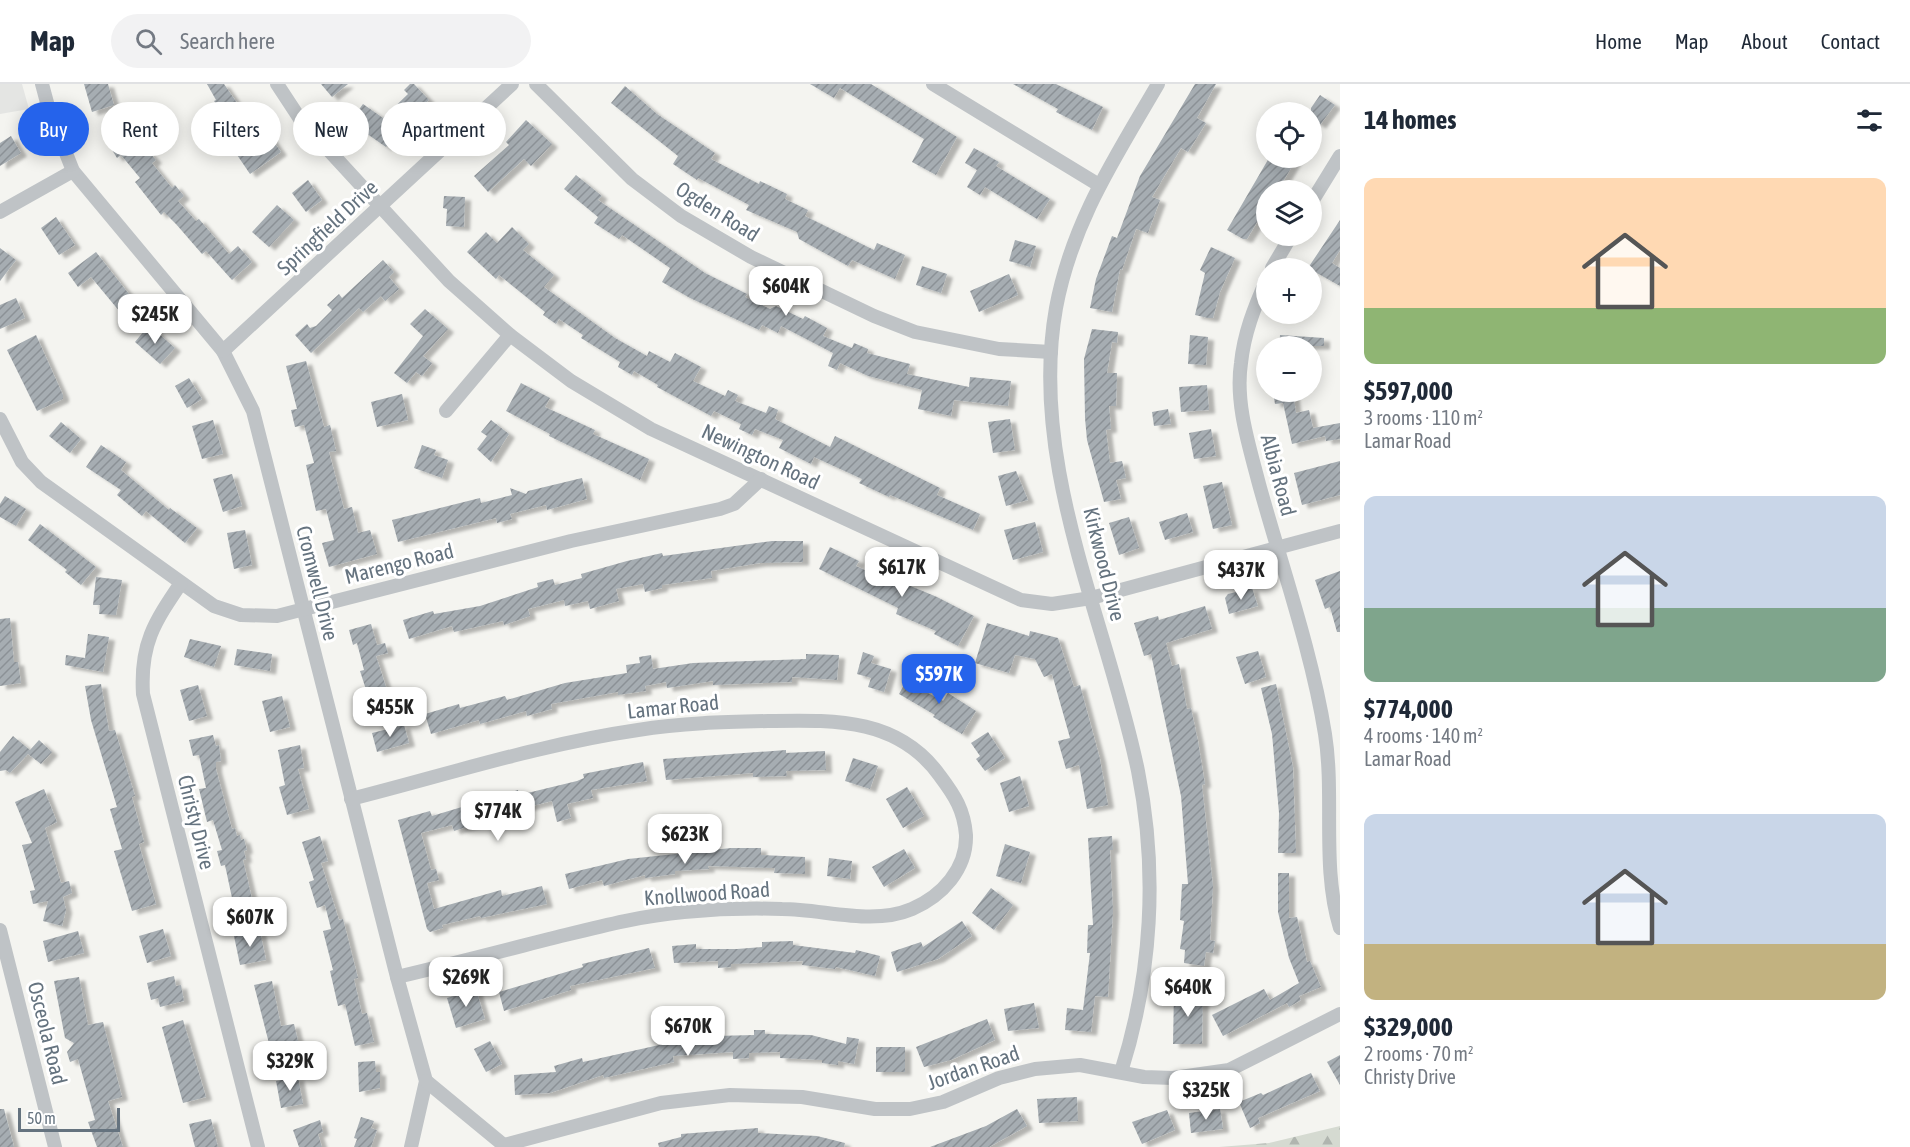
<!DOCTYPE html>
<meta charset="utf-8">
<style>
:root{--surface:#fff;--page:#f2f2f3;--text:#1f2937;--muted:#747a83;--line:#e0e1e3;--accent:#2563eb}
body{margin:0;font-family:"Asap Condensed",sans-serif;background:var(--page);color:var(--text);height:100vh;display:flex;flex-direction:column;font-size:22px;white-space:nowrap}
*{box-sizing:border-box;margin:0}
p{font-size:20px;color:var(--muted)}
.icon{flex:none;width:33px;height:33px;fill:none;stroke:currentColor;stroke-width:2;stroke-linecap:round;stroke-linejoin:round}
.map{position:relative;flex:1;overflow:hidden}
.panel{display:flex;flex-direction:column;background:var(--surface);width:570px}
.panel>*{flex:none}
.hud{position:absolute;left:18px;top:18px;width:570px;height:54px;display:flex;gap:12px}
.controls{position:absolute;left:1256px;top:18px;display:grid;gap:12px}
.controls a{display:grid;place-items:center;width:66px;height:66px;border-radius:50%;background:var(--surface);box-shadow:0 3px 15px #0003;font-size:30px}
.scale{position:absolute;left:18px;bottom:15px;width:102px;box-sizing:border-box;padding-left:6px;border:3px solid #65737f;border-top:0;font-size:16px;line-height:21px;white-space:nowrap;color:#65737f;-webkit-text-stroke:4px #fff;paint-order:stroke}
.price{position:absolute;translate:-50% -51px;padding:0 14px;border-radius:12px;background:#fff;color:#222;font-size:20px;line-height:39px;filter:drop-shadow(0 2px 3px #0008)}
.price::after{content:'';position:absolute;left:50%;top:36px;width:18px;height:14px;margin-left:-9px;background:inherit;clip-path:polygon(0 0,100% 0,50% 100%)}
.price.selected{background:var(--accent);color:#fff}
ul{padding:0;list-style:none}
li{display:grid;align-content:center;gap:12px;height:318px;padding:0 24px}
li span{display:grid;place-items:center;height:186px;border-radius:12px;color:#555}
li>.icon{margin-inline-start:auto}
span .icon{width:108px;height:108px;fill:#fffc;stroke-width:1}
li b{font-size:26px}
h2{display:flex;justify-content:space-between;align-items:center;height:72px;padding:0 24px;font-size:26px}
.pill{padding:0 21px;border-radius:27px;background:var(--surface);box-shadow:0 3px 15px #0003;font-size:21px;line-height:54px}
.pill.selected{background:var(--accent);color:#fff}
header{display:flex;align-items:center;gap:36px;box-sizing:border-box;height:84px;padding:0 30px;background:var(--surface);border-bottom:2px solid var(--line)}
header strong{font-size:28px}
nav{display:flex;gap:33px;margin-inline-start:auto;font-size:21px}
.search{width:420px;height:54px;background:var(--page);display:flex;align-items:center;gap:15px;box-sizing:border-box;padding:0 21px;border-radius:33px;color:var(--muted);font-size:22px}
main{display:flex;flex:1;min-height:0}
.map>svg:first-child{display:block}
.built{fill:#e4e5e3}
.forest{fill:url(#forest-firs)}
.building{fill:url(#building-hatch);filter:url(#shadow)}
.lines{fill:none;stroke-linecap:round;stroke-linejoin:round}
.minor{stroke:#bfc3c6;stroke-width:14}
.labels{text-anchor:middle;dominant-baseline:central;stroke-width:6;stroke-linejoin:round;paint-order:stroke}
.street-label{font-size:21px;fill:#65737f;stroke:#fff}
</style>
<header>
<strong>Map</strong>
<div class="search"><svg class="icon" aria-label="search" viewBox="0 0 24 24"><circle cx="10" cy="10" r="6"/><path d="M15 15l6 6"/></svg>Search here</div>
<nav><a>Home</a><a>Map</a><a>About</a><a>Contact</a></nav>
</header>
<main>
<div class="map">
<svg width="1340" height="1063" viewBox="0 0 1340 1063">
<defs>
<pattern id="forest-firs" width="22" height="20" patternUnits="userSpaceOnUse" patternTransform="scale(1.5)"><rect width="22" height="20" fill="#d5dad1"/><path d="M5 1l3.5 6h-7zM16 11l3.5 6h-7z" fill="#b0b5af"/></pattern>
<pattern id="building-hatch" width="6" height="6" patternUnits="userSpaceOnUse" patternTransform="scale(1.5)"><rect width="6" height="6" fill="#a6adb2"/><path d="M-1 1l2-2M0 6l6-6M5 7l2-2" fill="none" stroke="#8b9196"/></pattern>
<filter id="shadow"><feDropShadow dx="6" dy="3.5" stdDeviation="1.5" flood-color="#0004"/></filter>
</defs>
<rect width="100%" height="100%" fill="#f4f4f0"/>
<!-- built -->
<polygon class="built" points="0,0 22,0 29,25 0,30"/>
<!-- forest -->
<polygon class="forest" points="1340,1042 1340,1063 1219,1063 1269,1059"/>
<!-- building -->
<g class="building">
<polygon points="84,0 108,0 114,21 92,28"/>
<polygon points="207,0 224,0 255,45 261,40 281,68 250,90 231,62 240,56 214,17 216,16"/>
<polygon points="321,0 348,0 332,13"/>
<polygon points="410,0 414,0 429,16 418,26 422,30 411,40 406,34 386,63 350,38 363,20 383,34 408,10 404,6"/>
<polygon points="810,0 871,0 957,53 936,91 912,78 924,55 840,4 834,14"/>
<polygon points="1013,0 1056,0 1103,23 1092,46 1056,28 1058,25"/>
<polygon points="1195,0 1216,0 1197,34 1206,39 1188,68 1181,64 1152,113 1160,116 1148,149 1136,145 1122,186 1120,185 1112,228 1090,224 1096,195 1112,152 1117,154 1140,92"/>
<polygon points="625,2 657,30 715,69 711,75 759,100 760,97 787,110 785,115 808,126 805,132 874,166 877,159 905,171 895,195 852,176 848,182 799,155 797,148 746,126 749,121 698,94 697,96 673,80 678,72 611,19"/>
<polygon points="1320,11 1335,21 1320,41 1311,35 1311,24"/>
<polygon points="130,29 136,39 127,44 142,72 148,67 156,76 152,79 172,104 175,101 184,112 178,117 196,137 199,135 229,170 238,162 252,178 232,196 206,167 202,170 176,140 164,128 161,131 135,98 140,94 121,71 117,74 109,61 113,58 105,44"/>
<polygon points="526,36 552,60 531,82 524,75 488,108 474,92 509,61 506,58"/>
<polygon points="11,52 21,69 0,82 0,59"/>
<polygon points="974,64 999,78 996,82 1050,115 1037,135 985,103 980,111 967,103 977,86 965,79"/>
<polygon points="1269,74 1297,74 1278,106 1266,106 1266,123 1247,155 1243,155 1227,146"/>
<polygon points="576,91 602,112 598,116 705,189 747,210 745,213 770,225 776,222 803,235 805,232 827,244 823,252 852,264 854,259 868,265 867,269 910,280 907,290 969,303 970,293 1011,297 1008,322 954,316 951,332 918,325 922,306 868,292 840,279 837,286 828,282 833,269 781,242 778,249 762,241 759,246 690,214 662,198 670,184 622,151 619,155 594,139 598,133 564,105"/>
<polygon points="308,96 322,116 306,128 292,109"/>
<polygon points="444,112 465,113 464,143 446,142 447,125 443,124"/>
<polygon points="277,121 294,136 269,163 252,148"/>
<polygon points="56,133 75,161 59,171 41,144"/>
<polygon points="1340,136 1340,166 1332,179 1340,184 1340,202 1308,184"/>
<polygon points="512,143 529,160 523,166 554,191 544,203 615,254 647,272 649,267 670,278 675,269 701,283 693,297 725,312 728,306 738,311 735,317 766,329 769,322 778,326 775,335 830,363 835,352 940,404 937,411 980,430 973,446 890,411 889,413 859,399 862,395 814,373 811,380 779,364 783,356 755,345 752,351 739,345 741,340 714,327 711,332 657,303 658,301 634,287 632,291 618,283 620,278 581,254 583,251 559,235 556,240 543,231 545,228 499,191 496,195 467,168 486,148 497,159"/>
<polygon points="1015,156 1036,162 1030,183 1009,177"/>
<polygon points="1211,163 1235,174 1220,208 1213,234 1208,234 1195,231 1205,189 1200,186"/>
<polygon points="0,164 16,176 0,197"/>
<polygon points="96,168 140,224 129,234 125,234 91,193 78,203 68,189"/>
<polygon points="383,176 394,188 389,193 399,205 385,217 381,212 363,228 359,224 311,269 295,251 307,240 310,244 316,242 332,226 327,221 339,210 342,214"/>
<polygon points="922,182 947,190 941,209 916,201"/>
<polygon points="1009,190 1018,211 979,228 970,207"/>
<polygon points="16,214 25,234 0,245 0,221"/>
<polygon points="425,225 448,245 423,272 432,279 422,292 416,288 407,299 394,289 423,252 410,240"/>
<polygon points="149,241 175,264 160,280 135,258"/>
<polygon points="1092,245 1118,248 1117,259 1112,258 1107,289 1117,289 1116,322 1109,322 1111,345 1106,346 1110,379 1122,377 1126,394 1116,396 1121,415 1104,418 1087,356 1085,334 1084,275"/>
<polygon points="36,251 63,311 63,315 37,327 7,266"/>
<polygon points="1190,251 1208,253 1206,281 1188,280"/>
<polygon points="1280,251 1324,254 1324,262 1279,262"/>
<polygon points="306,277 324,343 330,341 336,367 329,368 344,425 352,423 358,449 370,446 377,470 329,483 322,459 334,456 326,425 316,427 306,381 314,379 304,341 295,343 291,326 297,325 286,282"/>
<polygon points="189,294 202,315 187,324 175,302"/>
<polygon points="521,299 550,314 545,323 595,346 593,350 649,375 640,396 549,352 550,350 506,327"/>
<polygon points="1207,301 1209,326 1181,328 1179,303"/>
<polygon points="1273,308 1293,308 1296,329 1309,326 1313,344 1340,339 1340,355 1326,357 1325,352 1292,360 1283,319 1275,320"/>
<polygon points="402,310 408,336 377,343 371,318"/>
<polygon points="1168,325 1171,340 1154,342 1152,328"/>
<polygon points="1010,335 1015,366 993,369 988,338"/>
<polygon points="213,336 223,370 202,375 192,342"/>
<polygon points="491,336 509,350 491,378 477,365 487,352 481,348"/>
<polygon points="61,338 81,355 70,369 49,352"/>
<polygon points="1211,345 1216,372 1194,375 1189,349"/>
<polygon points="101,361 126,378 121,386 169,426 170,424 197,444 185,459 146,427 142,432 117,411 121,406 86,383"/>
<polygon points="422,361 436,366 434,371 448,376 442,394 414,384"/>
<polygon points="1340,377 1340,411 1302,421 1294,389"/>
<polygon points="1016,387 1028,416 1006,422 998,392"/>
<polygon points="232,390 242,422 223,428 213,395"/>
<polygon points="582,394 587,415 547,426 546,421 510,430 512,435 497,439 496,434 398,458 392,436 480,414 481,419 512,411 510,404 526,410 528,407"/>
<polygon points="1222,398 1232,441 1213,445 1203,402"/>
<polygon points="5,412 26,425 16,442 0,433 0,420"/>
<polygon points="1187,429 1193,448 1165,456 1159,438"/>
<polygon points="1129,433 1139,464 1119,471 1109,439"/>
<polygon points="1035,438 1043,468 1013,476 1004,446"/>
<polygon points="40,440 96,483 81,501 65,488 67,486 28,456"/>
<polygon points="245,446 252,481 234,485 227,449"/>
<polygon points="772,457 803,457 803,478 760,479 711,487 712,494 662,501 662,504 645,508 643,500 616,505 619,517 590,525 588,517 565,522 564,516 528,525 530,532 504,541 503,537 454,548 452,542 409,555 403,536 433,527 434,530 480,522 538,503 537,499 553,495 555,501 582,494 581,490 627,477 662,469 663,472"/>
<polygon points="830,463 859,477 856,482 906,505 908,501 937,513 974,532 958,562 934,550 936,547 896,530 898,524 819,485"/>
<polygon points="1340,487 1340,548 1337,548 1330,523 1325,525 1315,496"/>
<polygon points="96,493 122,496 116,531 99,530 100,521 93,521"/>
<polygon points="1252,504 1258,522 1229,530 1225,514 1228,510"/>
<polygon points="1205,522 1212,545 1166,559 1172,582 1179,580 1187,625 1191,624 1198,657 1205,700 1202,701 1213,802 1210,856 1215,857 1213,869 1206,868 1204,882 1184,879 1185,866 1180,865 1184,837 1180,836 1182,800 1188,800 1181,712 1151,570 1144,572 1134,539 1158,532 1159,536"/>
<polygon points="10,534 14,578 18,578 21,599 0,602 0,535"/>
<polygon points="987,539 1029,552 1030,547 1058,554 1074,603 1080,601 1100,675 1108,721 1087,725 1079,681 1066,685 1058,657 1070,654 1052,590 1044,593 1035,575 1015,571 1009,589 975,579"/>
<polygon points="371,540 377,561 385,559 388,569 376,572 389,612 370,618 360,587 364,586 357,559 353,561 349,546"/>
<polygon points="88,550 109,553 103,588 65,581 66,571 85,574"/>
<polygon points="190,555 221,562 214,583 184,573"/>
<polygon points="237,565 272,570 270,587 234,581"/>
<polygon points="1258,567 1266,593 1245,600 1236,573"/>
<polygon points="863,568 874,572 871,579 891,585 884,608 868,603 871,594 857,590"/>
<polygon points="806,570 839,571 837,596 792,593 792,598 713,601 713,597 667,604 666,598 645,602 646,607 618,611 618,608 551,620 552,625 527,632 526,627 480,640 479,636 431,650 425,630 459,620 460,624 505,612 507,616 565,599 627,589 626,581 640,579 639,573 651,571 653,585 693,579 806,575"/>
<polygon points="911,588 924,596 920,602 924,604 922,606 943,617 948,609 976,627 962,650 933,633 935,631 899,610"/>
<polygon points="101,600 109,647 115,646 135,712 132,713 144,758 139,760 156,820 132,827 114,767 122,765 110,725 117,723 91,636 85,602"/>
<polygon points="1276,600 1293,683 1296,769 1278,769 1279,729 1272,650 1261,604"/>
<polygon points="198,601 207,632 189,637 180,606"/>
<polygon points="282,612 290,643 270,648 262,617"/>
<polygon points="404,641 409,659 377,668 372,649"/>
<polygon points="988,648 1005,674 985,687 976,675 980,672 971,659"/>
<polygon points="213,651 216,662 219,661 221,677 216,678 216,685 232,745 235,744 237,752 240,751 241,756 244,755 247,766 244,767 246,775 243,776 254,823 232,829 229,815 232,814 225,781 221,782 217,767 222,766 213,736 207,738 199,705 206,704 199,671 193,672 189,656"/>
<polygon points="13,652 30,666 39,656 52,668 41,680 28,670 10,689 6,686 0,687 0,668"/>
<polygon points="300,661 304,684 298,685 309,725 287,731 279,703 285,701 278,666"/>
<polygon points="786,666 786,669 825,667 826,686 786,687 787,692 753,693 753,689 666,696 663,675"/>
<polygon points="853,674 878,682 870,705 845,697"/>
<polygon points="643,678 647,697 591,706 593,714 567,720 571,734 557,738 552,717 484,734 485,737 454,747 452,741 421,749 431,786 436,785 439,796 427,799 434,825 501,806 502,812 542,802 547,820 481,834 480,832 442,841 443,844 430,848 427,845 398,736 430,727 432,732 518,706 519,711 577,697 584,694 583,690"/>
<polygon points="1020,692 1029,722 1009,728 1000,699"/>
<polygon points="907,703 924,732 903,744 886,715"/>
<polygon points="44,705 57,738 45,744 61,799 69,797 72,809 63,813 66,826 62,842 43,837 48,817 33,820 30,807 35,806 22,761 32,759 15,718"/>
<polygon points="320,752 328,777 321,779 339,836 343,835 358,894 354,895 362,930 367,929 374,958 355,962 345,920 338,922 330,887 333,886 323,847 331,845 325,821 317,824 309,798 314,796 302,758"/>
<polygon points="1112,752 1113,766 1110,766 1113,827 1108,913 1095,912 1091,948 1065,946 1067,924 1083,926 1090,869 1087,869 1088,841 1093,841 1088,754"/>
<polygon points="1005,760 1030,768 1021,799 996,792"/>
<polygon points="731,764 761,764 761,771 805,773 805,790 774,789 775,784 708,782 709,785 675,787 675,790 645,794 645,791 604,802 602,796 569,805 565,790 628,775"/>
<polygon points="904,765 915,784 884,803 872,783"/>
<polygon points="829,774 852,777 850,795 827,792"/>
<polygon points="1278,789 1289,789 1289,834 1297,833 1307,878 1310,877 1321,903 1299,912 1301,916 1289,923 1287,919 1223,952 1212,931 1264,905 1270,916 1299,899 1289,874 1278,828"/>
<polygon points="991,804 1013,821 994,846 972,829"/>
<polygon points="962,837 972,852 938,875 897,888 891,868 921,858 923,863"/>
<polygon points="163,845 171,872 147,879 139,852"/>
<polygon points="78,847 84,869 48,878 43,857"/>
<polygon points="260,847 266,876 240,881 234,852"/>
<polygon points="793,857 793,861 855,869 856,866 880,872 875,892 836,883 835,885 802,881 803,877 731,880 731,883 718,884 718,877 674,879 672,862 696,860 696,865 737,865 762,863 762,858"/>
<polygon points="649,864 655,884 570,902 571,906 504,927 499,908 583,883 582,880"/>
<polygon points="174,892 176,902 181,901 184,917 160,923 158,914 151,916 147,899"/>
<polygon points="79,893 88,941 103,938 122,1013 108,1017 123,1063 97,1063 88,1038 95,1036 78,975 70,978 67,968 74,959 65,954 54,897"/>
<polygon points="272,897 281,942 294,940 300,965 272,971 254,901"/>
<polygon points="476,905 485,935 456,944 447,914"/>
<polygon points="1174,908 1203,909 1202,960 1173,960"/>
<polygon points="1034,919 1039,944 1008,947 1004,925"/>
<polygon points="987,935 995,956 951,976 924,983 916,963"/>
<polygon points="183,936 206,1013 183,1019 162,943"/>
<polygon points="715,946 715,952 754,951 754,946 765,946 765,950 811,951 846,960 847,953 859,955 854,980 838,977 838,981 822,979 822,976 780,974 780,968 749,969 749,974 733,975 733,968 673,972 674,978 604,994 603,991 550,1009 515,1011 514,991 556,988 554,982 582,974 583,978 686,955 685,948"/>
<polygon points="490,957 502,980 486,988 474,965"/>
<rect x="876" y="963" width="29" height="25"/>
<polygon points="1340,971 1340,1001 1327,978"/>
<polygon points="375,977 376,988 380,988 380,1004 359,1008 358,978"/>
<polygon points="1311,989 1320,1007 1258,1034 1260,1039 1250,1044 1239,1018 1261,1009 1263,1011"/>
<polygon points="298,993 303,1020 281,1024 276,997"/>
<polygon points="1077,1013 1078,1037 1039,1039 1037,1015"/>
<polygon points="0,1025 4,1025 14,1063 0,1063"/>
<polygon points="1017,1025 1027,1042 989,1063 930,1063 986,1042"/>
<polygon points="1220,1025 1223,1045 1191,1049 1189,1029"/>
<polygon points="1167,1026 1175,1046 1142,1060 1132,1038"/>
<polygon points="361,1033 374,1037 371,1044 377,1046 371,1063 354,1063 357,1055 354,1054"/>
<polygon points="211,1035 218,1063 195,1063 189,1040"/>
<polygon points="320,1036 323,1048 318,1050 322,1063 299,1063 293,1046"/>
<polygon points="758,1044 758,1049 817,1052 845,1059 844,1063 659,1063 658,1059 681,1053 681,1050"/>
</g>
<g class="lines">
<!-- minor -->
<g class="minor">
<polyline points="42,0 49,26 73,87 223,267 253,327 397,893 426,997 411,1063"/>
<polyline points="277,0 300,35 449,197 510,251 571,297 651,345 1021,516 1052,520 1091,514 1340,447"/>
<polyline points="536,0 632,95 681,132 751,173 874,232 915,248 999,265 1051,268"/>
<polyline points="933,0 1099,101"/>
<polyline points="1311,119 1340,72"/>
<polyline points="0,128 73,87"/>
<polyline points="1272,184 1291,152"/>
<path d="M 1266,197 C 1254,224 1244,250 1241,279 C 1235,319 1249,361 1259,400 C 1281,480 1312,568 1325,650 C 1335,713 1321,782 1340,844"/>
<polyline points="223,267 512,0"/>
<polyline points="446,327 510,251"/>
<polyline points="0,335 22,378 41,398 214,522 241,531 277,532 571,457 720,425 734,420 761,395"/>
<path d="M 181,499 C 154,539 140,560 143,610 L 258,1063"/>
<path d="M 351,715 C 446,691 541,660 638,646 C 681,639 724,638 768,637 C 833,636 898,633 940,692 C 955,712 964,726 966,751 C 967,785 942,812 912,825 C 872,842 824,825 782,825 C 750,824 716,825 684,828 C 638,832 594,844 549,855 C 498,868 448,881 397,893"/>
<polyline points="0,846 55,1063"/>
<path d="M 1121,988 C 1152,891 1158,787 1138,687 C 1107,537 1028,381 1056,224 C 1072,138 1115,74 1158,0"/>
<polyline points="426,997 506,1063"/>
<polyline points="504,1061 661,1019 730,1011 802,1013 875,1025 910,1025 943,1018 999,994 1035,985 1080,981 1144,993 1173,994 1229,986 1340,930"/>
</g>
</g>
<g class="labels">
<!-- street labels -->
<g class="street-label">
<text transform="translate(718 127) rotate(32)">Ogden Road</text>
<text transform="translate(327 143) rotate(-43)">Springfield Drive</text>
<text transform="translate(761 372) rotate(25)">Newington Road</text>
<text transform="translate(1279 391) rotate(75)">Albia Road</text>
<text transform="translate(399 479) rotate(-14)">Marengo Road</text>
<text transform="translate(1105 480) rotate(76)">Kirkwood Drive</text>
<text transform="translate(318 499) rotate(76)">Cromwell Drive</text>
<text transform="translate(673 622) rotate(-6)">Lamar Road</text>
<text transform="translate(197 738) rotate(76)">Christy Drive</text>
<text transform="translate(707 809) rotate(-4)">Knollwood Road</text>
<text transform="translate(48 949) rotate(76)">Osceola Road</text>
<text transform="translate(973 983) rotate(-19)">Jordan Road</text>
</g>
</g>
</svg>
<div class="controls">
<a><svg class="icon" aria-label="locate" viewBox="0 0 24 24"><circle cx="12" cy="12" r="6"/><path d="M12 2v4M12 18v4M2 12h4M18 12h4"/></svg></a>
<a><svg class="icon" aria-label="layers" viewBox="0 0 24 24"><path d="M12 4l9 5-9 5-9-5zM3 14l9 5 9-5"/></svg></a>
<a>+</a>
<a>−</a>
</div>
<div class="scale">50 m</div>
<b class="price" style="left:786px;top:233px">$604K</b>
<b class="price" style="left:155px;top:261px">$245K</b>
<b class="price" style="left:902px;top:514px">$617K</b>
<b class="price" style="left:1241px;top:517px">$437K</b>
<b class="price selected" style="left:939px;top:621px">$597K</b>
<b class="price" style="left:390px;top:654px">$455K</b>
<b class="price" style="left:498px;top:758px">$774K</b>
<b class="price" style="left:685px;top:781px">$623K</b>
<b class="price" style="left:250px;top:864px">$607K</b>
<b class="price" style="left:466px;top:924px">$269K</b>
<b class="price" style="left:1188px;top:934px">$640K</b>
<b class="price" style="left:688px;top:973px">$670K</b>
<b class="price" style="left:290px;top:1008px">$329K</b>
<b class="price" style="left:1206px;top:1037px">$325K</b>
<div class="hud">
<a class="pill selected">Buy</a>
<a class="pill">Rent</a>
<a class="pill">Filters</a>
<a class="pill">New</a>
<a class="pill">Apartment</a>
</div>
</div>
<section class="panel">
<h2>14 homes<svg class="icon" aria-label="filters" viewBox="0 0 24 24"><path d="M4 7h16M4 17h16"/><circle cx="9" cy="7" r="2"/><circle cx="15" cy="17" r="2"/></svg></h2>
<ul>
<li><span style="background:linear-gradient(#ffd9b3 70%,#8fb573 0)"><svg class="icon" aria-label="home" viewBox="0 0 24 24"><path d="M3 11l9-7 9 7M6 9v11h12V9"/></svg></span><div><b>$597,000</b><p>3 rooms · 110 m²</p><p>Lamar Road</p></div></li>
<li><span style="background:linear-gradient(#c9d6e8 60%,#7fa58c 0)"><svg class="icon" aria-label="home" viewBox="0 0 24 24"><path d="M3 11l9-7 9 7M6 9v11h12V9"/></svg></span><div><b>$774,000</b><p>4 rooms · 140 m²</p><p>Lamar Road</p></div></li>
<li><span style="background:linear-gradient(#c9d6e8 70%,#c2b280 0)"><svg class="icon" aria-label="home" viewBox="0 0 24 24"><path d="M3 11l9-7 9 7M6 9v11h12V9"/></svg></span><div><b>$329,000</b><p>2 rooms · 70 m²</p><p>Christy Drive</p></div></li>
</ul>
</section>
</main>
